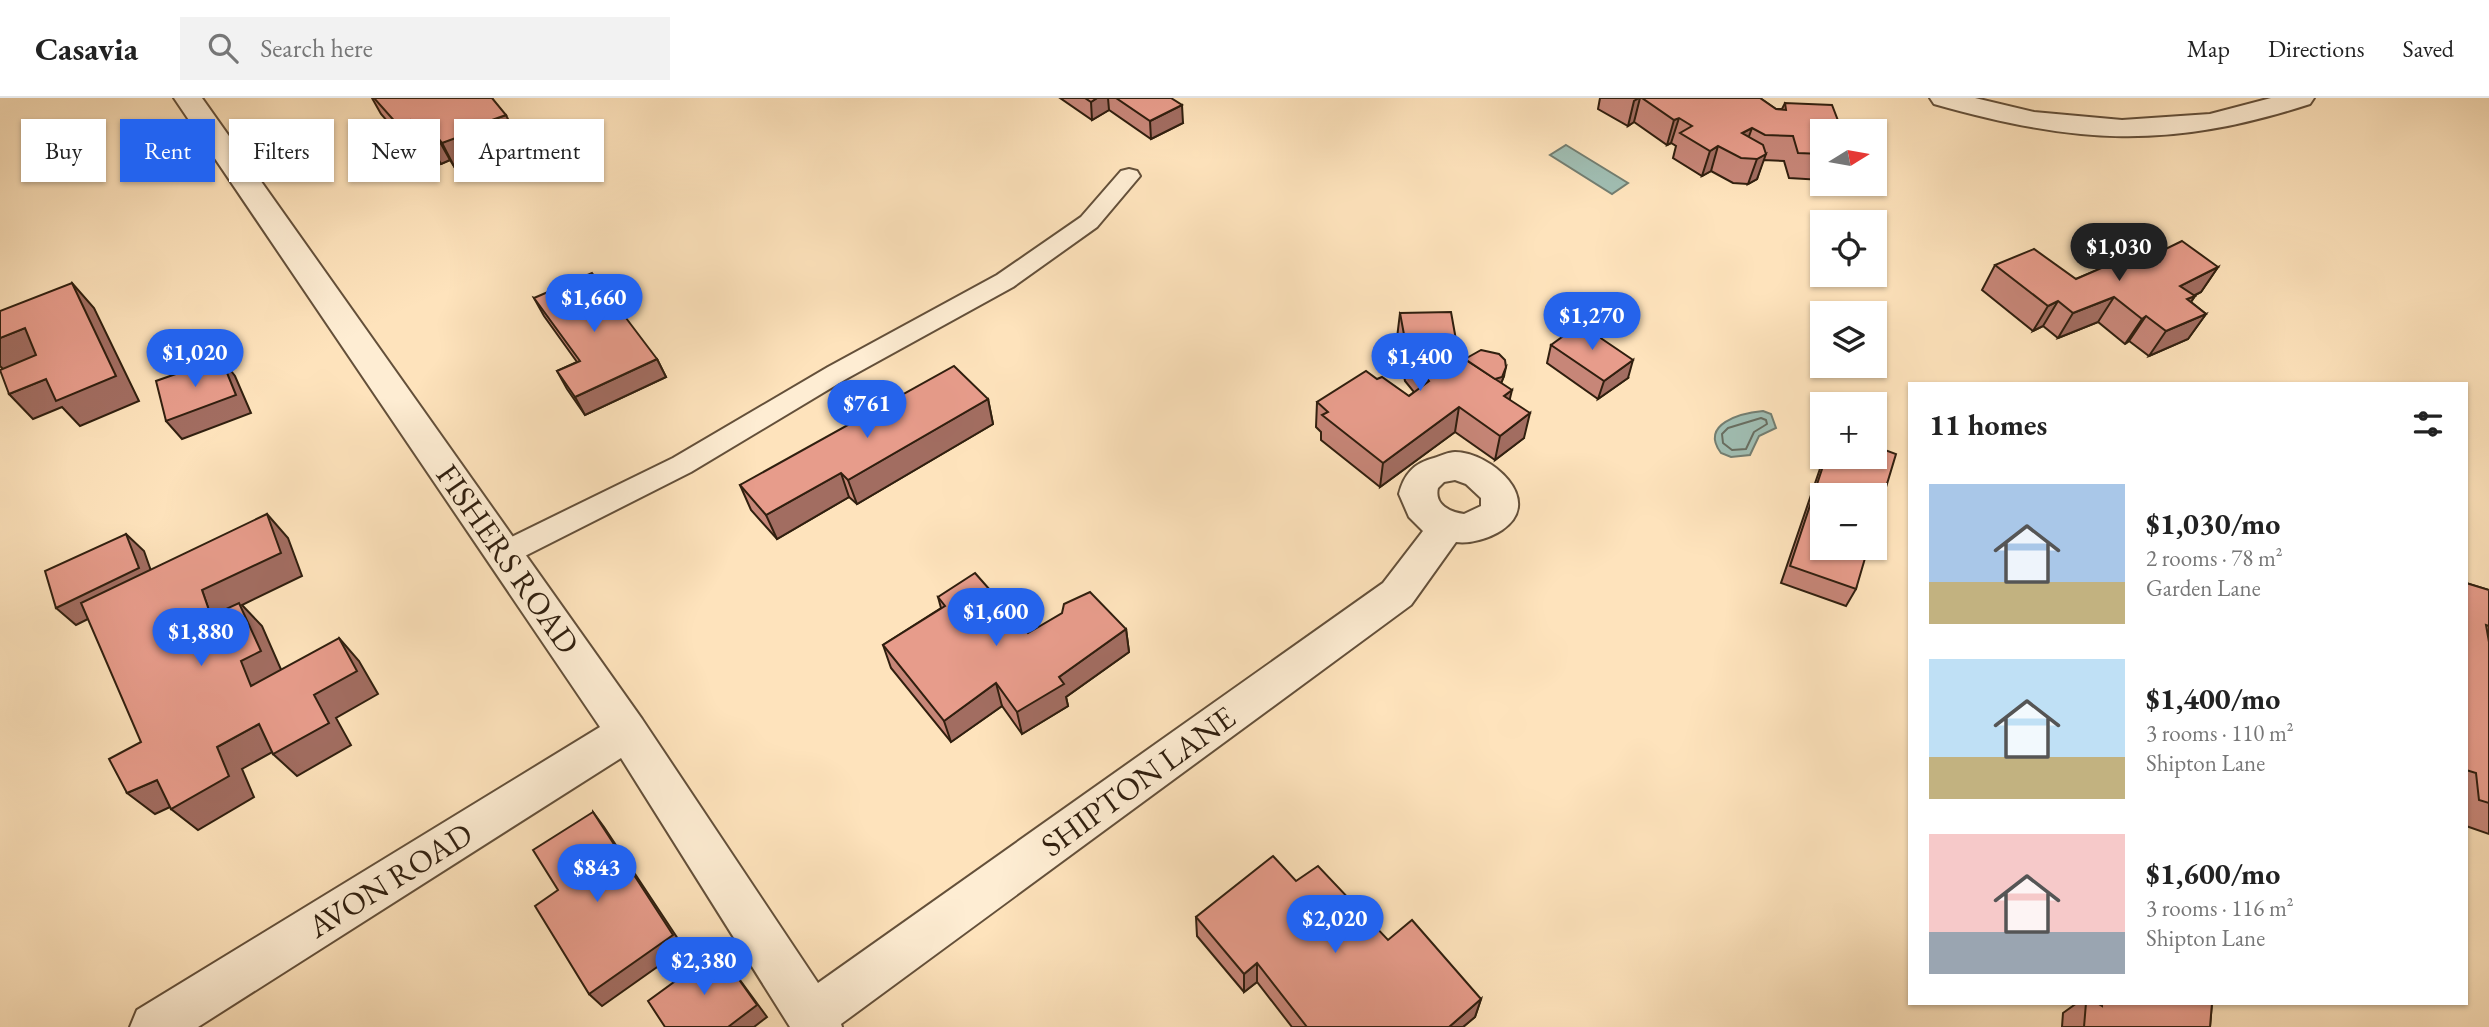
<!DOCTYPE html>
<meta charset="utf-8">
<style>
:root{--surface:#fff;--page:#f2f2f2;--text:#222;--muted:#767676;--line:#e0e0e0;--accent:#2563eb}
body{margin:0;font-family:"EB Garamond",serif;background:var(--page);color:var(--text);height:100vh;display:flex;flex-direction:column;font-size:26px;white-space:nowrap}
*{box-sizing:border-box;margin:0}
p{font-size:23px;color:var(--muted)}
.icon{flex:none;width:38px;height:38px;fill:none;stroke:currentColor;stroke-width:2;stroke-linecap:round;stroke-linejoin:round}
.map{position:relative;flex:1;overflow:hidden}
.panel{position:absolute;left:1908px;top:284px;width:560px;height:623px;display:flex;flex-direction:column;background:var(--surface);border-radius:0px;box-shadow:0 2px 5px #0004}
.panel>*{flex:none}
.guide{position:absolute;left:21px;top:21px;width:665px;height:63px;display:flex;gap:14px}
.needle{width:46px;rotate:79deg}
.buttons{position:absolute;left:1810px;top:21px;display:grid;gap:14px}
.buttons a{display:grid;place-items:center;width:77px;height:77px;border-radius:0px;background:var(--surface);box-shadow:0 2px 5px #0004;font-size:35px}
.price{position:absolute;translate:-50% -60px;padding:0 16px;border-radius:24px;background:var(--accent);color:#fff;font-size:23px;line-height:46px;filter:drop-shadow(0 2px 4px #0008)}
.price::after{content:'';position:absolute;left:50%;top:42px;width:21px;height:16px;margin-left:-10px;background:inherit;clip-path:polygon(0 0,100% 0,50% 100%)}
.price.active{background:#222;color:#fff}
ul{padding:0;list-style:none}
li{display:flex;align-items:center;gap:21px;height:175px;padding:0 21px}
li span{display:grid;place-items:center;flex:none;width:196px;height:140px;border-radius:0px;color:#555}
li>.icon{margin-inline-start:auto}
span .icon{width:84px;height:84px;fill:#fffc;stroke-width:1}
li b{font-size:30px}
h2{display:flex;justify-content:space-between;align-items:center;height:84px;padding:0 21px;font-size:30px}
.pill{padding:0 24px;border-radius:0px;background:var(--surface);box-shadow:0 2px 5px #0004;font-size:24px;line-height:63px}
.pill.active{background:var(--accent);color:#fff}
header{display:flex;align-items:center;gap:42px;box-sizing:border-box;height:98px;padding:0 35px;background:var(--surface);border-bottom:2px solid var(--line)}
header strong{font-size:33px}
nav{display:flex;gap:38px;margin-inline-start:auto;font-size:24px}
.search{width:490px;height:63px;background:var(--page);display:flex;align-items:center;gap:18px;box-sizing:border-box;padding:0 24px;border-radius:0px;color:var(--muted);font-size:26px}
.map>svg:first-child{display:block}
.water{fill:#a0beb3;stroke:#737e71;stroke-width:2}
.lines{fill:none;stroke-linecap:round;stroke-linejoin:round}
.shore{stroke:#686e61;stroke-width:2}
.lane-casing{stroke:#64503a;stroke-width:4}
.street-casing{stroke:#64503a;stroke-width:4}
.lane{fill:#feedd3;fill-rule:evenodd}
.street{fill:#feedd3;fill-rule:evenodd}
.wall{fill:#c78678;stroke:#301f0f;stroke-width:2}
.shaded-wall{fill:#a26d61;stroke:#301f0f;stroke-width:2}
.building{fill:#e79c8b;stroke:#301f0f;stroke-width:2}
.labels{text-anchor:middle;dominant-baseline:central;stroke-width:6;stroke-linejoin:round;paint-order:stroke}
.street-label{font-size:32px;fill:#301f0f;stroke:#feedd3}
</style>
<header>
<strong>Casavia</strong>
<div class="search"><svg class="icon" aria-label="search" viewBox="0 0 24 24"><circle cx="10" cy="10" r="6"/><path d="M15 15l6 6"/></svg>Search here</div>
<nav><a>Map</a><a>Directions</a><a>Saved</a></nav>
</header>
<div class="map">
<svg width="2489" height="929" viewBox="0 0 2489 929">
<rect width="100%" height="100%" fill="#fee3bc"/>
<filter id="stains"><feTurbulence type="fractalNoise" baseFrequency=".00286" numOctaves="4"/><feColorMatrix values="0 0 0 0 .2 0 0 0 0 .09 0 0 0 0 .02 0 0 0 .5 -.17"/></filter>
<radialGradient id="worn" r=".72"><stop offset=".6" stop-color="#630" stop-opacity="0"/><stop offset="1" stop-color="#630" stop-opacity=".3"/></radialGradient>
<!-- water -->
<g class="water">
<polygon points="1566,47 1628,85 1612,96 1550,57"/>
<path d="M 1763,313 L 1771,316 L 1776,330 L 1759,338 L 1750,357 L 1731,359 L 1721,355 C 1699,326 1741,315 1763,313 Z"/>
</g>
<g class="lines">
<!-- shore -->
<polygon class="shore" points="1761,320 1766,322 1767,326 1754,334 1746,351 1732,352 1723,345 1722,336 1728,330"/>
<!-- lane casing -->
<g class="lane-casing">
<polygon id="lane" points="1129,71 1137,73 1140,78 1097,129 1013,189 846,281 691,374 515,463 505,466 495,463 491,455 495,447 673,360 828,269 997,177 1081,119 1121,73"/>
</g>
<!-- street casing -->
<g class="street-casing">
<g id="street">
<path d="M 174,0 L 202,0 L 642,621 L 818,885 L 1383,485 L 1423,433 L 1409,419 L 1399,396 C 1404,376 1414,365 1434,360 C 1440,358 1449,354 1455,354 C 1490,354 1546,402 1502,432 C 1490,440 1471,446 1456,444 L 1411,507 L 841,926 L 842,929 L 790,929 L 621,660 L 198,929 L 130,929 L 137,912 L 600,629 ZM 1455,382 L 1466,386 L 1481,400 L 1481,408 L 1464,416 C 1450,414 1434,407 1438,390 L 1444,384 Z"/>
<path d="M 1930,0 L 1975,0 L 2034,14 L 2122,22 L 2210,16 L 2271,0 L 2314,0 L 2310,6 C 2168,52 2076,46 1934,6 Z"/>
</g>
</g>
<!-- lane -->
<use href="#lane" class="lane"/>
<!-- street -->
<use href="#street" class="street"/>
</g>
<!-- wall -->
<g class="wall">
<polygon points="372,0 492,0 518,42 488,53 490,57 455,70 450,62 441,66 424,47 412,52 381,16"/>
<polygon points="1060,0 1171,0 1183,25 1151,41 1109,12 1092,22"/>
<polygon points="1600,0 1760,0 1776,11 1782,11 1785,5 1822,33 1822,82 1789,80 1784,63 1763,62 1757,81 1748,86 1733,85 1711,73 1702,78 1673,60 1676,48 1671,45 1667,47 1634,24 1628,28 1598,11"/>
<polygon points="2141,163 2218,169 2201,194 2194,198 2195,198 2191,204 2206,216 2188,241 2149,258 2129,243 2125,246 2098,224 2058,240 2043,228 2033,233 1982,192 1995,167 2076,181 2100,171 2103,166"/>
<polygon points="534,200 657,261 666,279 585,317 567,291 557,273 577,264 544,218"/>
<polygon points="1400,215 1458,253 1463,260 1504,278 1501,285 1510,302 1524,340 1495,362 1455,334 1380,389 1321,342 1321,334 1316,329 1317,304 1409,298 1414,294 1405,283 1397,240"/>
<polygon points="1551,247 1628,280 1598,301 1547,265"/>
<polygon points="988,301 993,326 857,406 849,399 777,441 751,412 740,387"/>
<polygon points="1824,359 1874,359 1856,491 1846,508 1781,485"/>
<polygon points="2466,485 2489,492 2489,736 2466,728"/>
<polygon points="938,499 1028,535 1126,531 1129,554 1066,599 1068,608 1022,636 1002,608 951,644 891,570 883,547 941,510"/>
<polygon points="1196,819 1388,842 1481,901 1475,919 1463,929 1292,929 1257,884 1244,894 1197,838"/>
<polygon points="2077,905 2212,905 2210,929 2062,929 2063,915"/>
</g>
<!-- shaded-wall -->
<g class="shaded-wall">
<polygon points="1097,0 1108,0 1109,12 1092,22 1091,4"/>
<polygon points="1639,0 1640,0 1634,24 1628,28 1634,3"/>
<polygon points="1182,7 1183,25 1151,41 1150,23"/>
<polygon points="506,17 518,42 488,53 490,57 455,70 442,45 475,28"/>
<polygon points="1679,20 1671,45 1667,47 1674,22"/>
<polygon points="410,22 424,47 412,52 398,27"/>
<polygon points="1752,30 1743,55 1742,35"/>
<polygon points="436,37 450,62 441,66 427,41"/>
<polygon points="1718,48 1711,73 1702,78 1710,53"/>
<polygon points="1766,56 1757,81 1748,86 1757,61"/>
<polygon points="2218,169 2201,194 2187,201 2195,198 2177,224 2180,188"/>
<polygon points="72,185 94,210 139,303 80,328 62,309 33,321 9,296 46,281"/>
<polygon points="2114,199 2098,224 2058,240 2073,215"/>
<polygon points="2058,203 2043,228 2033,233 2048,208"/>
<polygon points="2206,216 2188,241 2149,258 2166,233"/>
<polygon points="2146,218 2129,243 2125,246 2142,221"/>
<polygon points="25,230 49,255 5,273 0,268 0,240"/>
<polygon points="221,260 235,278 251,315 182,341 166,323"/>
<polygon points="657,261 666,279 585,317 575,299"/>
<polygon points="1633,262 1628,280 1598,301 1604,283"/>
<polygon points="1506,269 1504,278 1500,288 1493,282"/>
<polygon points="1512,292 1506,317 1504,298"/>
<polygon points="988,301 993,326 857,406 848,382"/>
<polygon points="1459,309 1455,334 1380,389 1383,365"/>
<polygon points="1530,315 1524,340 1495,362 1500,338"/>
<polygon points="841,375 849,399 777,441 766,417"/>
<polygon points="267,416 288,440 302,478 242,507 262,528 283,576 251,588 211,518 202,492"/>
<polygon points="126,436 144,453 156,487 76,527 56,510"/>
<polygon points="1126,531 1129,554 1066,599 1068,608 1022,636 1017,614 1059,579"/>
<polygon points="339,540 359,563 378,596 336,620 351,647 297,678 273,656 314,597"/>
<polygon points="996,585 1002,608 951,644 944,623"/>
<polygon points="259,626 283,648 242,671 254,699 198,732 171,711 217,649"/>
<polygon points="157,682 183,703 155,716 127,695"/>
<polygon points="593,714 604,729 684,850 602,908 589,896"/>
<polygon points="718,852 767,919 754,929 728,929"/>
<polygon points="1257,865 1257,884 1244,894 1244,876"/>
<polygon points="1481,901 1475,919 1463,929 1449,929"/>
</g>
<!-- building -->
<g class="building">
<polygon points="374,0 492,0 506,17 475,28 478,32 442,45 436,37 427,41 410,22 398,27"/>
<polygon points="1085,0 1097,0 1091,4"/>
<polygon points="1116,0 1171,0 1182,7 1150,23"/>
<polygon points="1642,0 1760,0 1776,11 1786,12 1785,5 1832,7 1842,33 1822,33 1822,56 1798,55 1793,38 1765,37 1752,30 1742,35 1763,47 1766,56 1757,61 1741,60 1718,48 1710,53 1680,35 1692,28 1679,20 1674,22"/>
<polygon points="2182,143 2218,169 2180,188 2195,198 2187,201 2206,216 2166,233 2146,218 2142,221 2114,199 2073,215 2058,203 2048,208 1995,167 2034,151 2076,181 2106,168 2103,166 2131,155 2141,163"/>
<polygon points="592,175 657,261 575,299 557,273 580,263 534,200"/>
<polygon points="72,185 116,278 56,303 46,281 9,296 0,272 36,257 25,230 0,240 0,213"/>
<polygon points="1451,214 1458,253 1463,260 1512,292 1504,298 1530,315 1500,338 1459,309 1383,365 1322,317 1328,314 1317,304 1366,273 1377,281 1382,279 1409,298 1429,283 1408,258 1400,215"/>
<polygon points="1580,226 1633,262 1604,283 1551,247"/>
<polygon points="1481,252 1499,256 1505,262 1506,269 1502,279 1495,281 1465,261"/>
<polygon points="221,260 236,297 166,323 156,283"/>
<polygon points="954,268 988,301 848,382 841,375 766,417 740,387"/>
<polygon points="1874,348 1896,356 1874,429 1874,397 1822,397 1822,450 1868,450 1856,491 1790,468 1826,359 1874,359"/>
<polygon points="267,416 281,455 202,492 211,518 239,505 261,553 241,563 251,588 339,540 357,573 314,597 329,625 273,656 259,626 217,649 229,678 171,711 157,682 127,695 109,661 141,644 81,505"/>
<polygon points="126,436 139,470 56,510 45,473"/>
<polygon points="975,475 1028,535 1062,515 1064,506 1090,494 1126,531 1059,579 1064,586 1017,614 996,585 944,623 883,547 945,508 938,499"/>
<polygon points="2466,485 2489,492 2489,528 2486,527 2489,544 2489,705 2479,702 2476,675 2466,672"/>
<polygon points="593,714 673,837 589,896 535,808 558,792 533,752"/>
<polygon points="1273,758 1296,783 1318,768 1388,842 1412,822 1481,901 1449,929 1307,929 1257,865 1244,876 1196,819"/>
<polygon points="718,852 757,907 728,929 665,929 648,903"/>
<polygon points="2086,905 2097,905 2102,908 2102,905 2212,905 2210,929 2084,929"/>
</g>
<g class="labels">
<!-- street labels -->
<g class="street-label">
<text transform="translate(508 461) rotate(55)">FISHERS ROAD</text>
<text transform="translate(1138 683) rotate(-36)">SHIPTON LANE</text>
<text transform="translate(390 782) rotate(-32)">AVON ROAD</text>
</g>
</g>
<rect width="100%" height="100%" filter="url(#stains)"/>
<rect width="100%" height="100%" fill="url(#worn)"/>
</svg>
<div class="buttons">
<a><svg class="needle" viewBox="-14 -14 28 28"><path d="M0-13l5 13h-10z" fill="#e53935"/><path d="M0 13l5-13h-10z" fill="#767676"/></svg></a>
<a><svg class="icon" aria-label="locate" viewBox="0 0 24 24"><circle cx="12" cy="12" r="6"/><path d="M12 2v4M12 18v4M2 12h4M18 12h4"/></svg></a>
<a><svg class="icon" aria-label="layers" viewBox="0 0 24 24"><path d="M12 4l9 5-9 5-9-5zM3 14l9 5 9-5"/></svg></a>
<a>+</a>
<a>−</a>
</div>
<b class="price active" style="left:2119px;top:185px">$1,030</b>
<b class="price" style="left:594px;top:236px">$1,660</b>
<b class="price" style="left:1592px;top:254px">$1,270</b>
<b class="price" style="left:195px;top:291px">$1,020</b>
<b class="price" style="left:1420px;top:295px">$1,400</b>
<b class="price" style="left:867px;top:342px">$761</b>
<b class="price" style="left:996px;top:550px">$1,600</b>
<b class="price" style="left:201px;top:570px">$1,880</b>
<b class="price" style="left:597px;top:806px">$843</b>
<b class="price" style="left:1335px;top:857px">$2,020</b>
<b class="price" style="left:704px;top:899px">$2,380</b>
<div class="guide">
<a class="pill">Buy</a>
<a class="pill active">Rent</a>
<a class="pill">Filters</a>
<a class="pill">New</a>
<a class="pill">Apartment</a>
</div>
<section class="panel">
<h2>11 homes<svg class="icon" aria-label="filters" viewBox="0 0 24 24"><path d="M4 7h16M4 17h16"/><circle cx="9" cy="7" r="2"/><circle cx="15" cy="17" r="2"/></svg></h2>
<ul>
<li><span style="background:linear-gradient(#a9c7e8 70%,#c2b280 0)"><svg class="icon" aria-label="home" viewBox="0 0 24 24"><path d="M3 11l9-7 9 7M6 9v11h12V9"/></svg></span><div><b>$1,030/mo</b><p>2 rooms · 78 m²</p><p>Garden Lane</p></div></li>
<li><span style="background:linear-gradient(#bfe0f5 70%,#c2b280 0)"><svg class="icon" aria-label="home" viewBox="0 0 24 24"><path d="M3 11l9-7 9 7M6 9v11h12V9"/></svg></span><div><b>$1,400/mo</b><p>3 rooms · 110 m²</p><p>Shipton Lane</p></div></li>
<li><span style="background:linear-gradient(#f6c9c9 70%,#9aa5b1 0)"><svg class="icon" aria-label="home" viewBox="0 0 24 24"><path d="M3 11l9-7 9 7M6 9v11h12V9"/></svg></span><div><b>$1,600/mo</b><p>3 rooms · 116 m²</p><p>Shipton Lane</p></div></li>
</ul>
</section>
</div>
